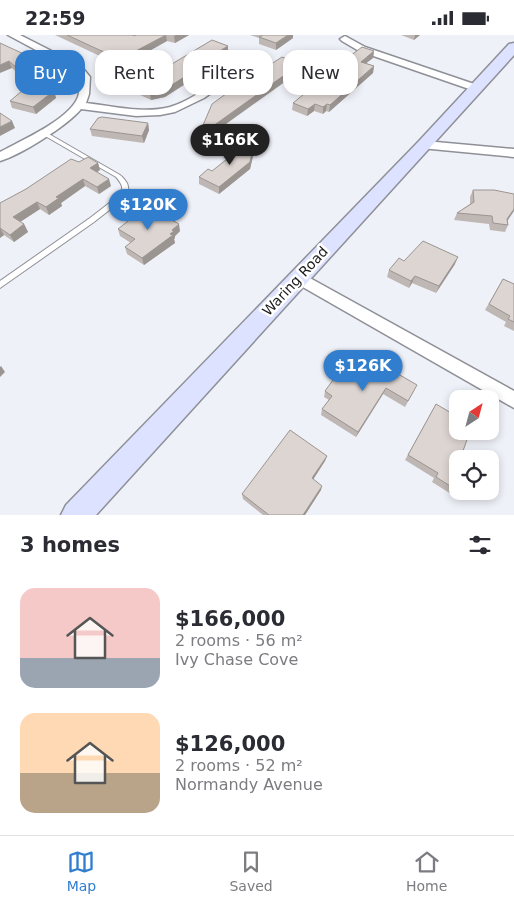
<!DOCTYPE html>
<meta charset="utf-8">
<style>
:root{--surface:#fff;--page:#f2f2f3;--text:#2b2b33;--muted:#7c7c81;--line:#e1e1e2;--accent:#317ece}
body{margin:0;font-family:"DejaVu Sans",sans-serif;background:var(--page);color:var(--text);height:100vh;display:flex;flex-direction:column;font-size:19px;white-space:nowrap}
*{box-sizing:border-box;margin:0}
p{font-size:16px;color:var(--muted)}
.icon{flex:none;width:28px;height:28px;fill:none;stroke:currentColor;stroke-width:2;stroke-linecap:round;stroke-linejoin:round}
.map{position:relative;height:480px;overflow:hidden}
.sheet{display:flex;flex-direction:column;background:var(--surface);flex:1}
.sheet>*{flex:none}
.hud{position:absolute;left:15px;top:15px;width:485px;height:45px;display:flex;gap:10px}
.needle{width:32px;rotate:36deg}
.controls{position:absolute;left:449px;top:355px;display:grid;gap:10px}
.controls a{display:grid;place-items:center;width:50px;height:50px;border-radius:10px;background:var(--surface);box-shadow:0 2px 8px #0003;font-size:25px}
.price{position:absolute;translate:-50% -42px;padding:0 11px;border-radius:18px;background:var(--accent);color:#fff;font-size:16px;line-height:32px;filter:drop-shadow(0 1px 2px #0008)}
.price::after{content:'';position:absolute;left:50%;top:30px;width:15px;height:11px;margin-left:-8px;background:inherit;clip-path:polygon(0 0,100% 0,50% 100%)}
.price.current{background:#222;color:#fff}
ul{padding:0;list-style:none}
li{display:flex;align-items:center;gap:15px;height:125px;padding:0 20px}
li span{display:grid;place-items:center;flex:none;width:140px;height:100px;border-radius:15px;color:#555}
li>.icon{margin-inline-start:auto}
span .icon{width:60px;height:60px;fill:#fffc;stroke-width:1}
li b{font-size:21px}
h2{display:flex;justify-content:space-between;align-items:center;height:60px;padding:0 20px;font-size:21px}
.tag{padding:0 18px;border-radius:15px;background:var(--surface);box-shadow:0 2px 8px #0003;font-size:18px;line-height:45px}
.tag.current{background:var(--accent);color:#fff}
.status{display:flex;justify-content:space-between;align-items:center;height:35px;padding:0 25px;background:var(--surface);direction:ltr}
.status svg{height:14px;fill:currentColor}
.tab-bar{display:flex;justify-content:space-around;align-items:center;height:70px;border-top:1px solid var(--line);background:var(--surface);font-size:14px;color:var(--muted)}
.tab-bar a{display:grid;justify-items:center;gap:2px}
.tab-bar .current{color:var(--accent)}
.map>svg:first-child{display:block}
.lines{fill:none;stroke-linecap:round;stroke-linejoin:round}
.lane-casing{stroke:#8f9097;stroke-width:2}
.street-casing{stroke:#8f9097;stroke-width:3}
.secondary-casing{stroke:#8f9097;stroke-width:3}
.lane{fill:#fff;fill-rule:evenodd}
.street{fill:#fff;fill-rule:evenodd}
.secondary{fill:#dce2ff;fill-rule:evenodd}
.wall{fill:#beb7b4}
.shaded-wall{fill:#9b9592}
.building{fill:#ddd5d1;stroke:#9b9592}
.labels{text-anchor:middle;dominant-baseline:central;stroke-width:5;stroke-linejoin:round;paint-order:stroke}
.street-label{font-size:14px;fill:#1a1a1d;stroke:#fff}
</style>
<div class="status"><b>22:59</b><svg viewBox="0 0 49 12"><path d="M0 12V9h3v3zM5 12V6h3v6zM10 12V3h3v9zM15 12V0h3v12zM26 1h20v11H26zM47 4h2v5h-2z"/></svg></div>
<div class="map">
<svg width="514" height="480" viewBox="0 0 514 480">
<rect width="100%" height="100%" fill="#eff1f8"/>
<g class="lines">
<!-- lane casing -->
<g class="lane-casing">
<path id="lane" d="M 42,95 L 120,140 C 127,146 131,152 126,162 L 94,187 L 0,253 L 0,246 L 90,183 L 121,159 C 124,152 121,148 116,142 L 40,98 L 40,96 Z"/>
</g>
<!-- street casing -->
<g class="street-casing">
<g id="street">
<path d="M 8,0 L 20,0 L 81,31 L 90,42 L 89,59 L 86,68 C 113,71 143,79 170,72 C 197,64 226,38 250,23 L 256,23 L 258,25 L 204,63 L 175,77 L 160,80 L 136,81 L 81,74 C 68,90 21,120 0,126 L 0,117 C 22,105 69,85 78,62 C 80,56 80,49 80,42 L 73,35 Z"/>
<polygon points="345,1 365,12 480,51 481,53 476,56 472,55 359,16 342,6 340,4"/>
<polygon points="425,106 514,114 514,122 421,113 419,110"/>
<polygon points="299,237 514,356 514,373 294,247 291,243 294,239"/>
</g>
</g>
<!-- secondary casing -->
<g class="secondary-casing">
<polygon id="secondary" points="514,8 514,20 96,480 61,480 66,470 419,106 509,9"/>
</g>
<!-- lane -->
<use href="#lane" class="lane"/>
<!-- street -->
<use href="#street" class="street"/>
<!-- secondary -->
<use href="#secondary" class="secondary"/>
</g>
<!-- wall -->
<g class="wall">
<polygon points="55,0 132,0 135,1 136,0 189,0 175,8 167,6 117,34 103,27 102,22"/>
<polygon points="250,0 293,0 293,3 276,15 259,9 259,3"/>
<polygon points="401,0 420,0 414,5"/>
<polygon points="0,8 53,39 55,46 38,53 54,56 56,63 36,79 12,73 10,66 31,51 12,33"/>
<polygon points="374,16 373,23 366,28 374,31 373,38 329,77 326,76 323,79 314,76 307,81 292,75 293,68 317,56 336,41 338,30"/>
<polygon points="228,18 218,24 218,28 165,62 151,65 136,58 135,51"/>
<polygon points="300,36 222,92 232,93 232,95 235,96 235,102 230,119 214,118 214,110 203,109 203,105 198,109 198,102 241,56 259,43 259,37"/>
<polygon points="148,88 149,95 144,108 92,101 90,94"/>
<polygon points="256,108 250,134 219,159 199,149 199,142 212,136"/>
<polygon points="79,127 98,128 100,135 97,137 111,151 99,159 85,151 61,168 62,171 49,180 40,174 20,187 24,189 28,197 14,207 4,200 0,203 0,168"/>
<polygon points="473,155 508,185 508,190 505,197 490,195 489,189 454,185 457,178 470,169 470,162"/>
<polygon points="118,194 180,196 175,201 175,203 174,204 175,208 144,230 127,219 125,212 131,208 120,201"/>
<polygon points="404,226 455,229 436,258 412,248 409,253 387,242 389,235"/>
<polygon points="503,244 514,249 514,296 504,291 506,287 485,275"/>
<polygon points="356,333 414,356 405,372 383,359 356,402 321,380 322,374 329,365 324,362 325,356"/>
<polygon points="436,369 458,424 458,456 465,456 464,460 459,464 432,447 434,443 405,425"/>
<polygon points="327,421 325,426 313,444 321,455 305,480 263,480 243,464 242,459"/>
</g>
<!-- shaded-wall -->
<g class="shaded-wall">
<polygon points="166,0 167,6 117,34 115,27"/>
<polygon points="176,0 189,0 175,8 174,1"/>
<polygon points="288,0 293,0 293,3 276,15 276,8"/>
<polygon points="415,0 420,0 414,5"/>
<polygon points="228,11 228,18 218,24 218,28 165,62 151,65 150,58"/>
<polygon points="374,16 373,23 360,33 361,27"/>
<polygon points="9,26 12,33 0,38 0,30"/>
<polygon points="300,29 300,36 213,98 213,91"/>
<polygon points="374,31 373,38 329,77 330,70"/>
<polygon points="53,39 55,46 35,54 32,47"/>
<polygon points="54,56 56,63 36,79 33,72"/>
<polygon points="315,69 314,76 307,81 308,74"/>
<polygon points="327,69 326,76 323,79 323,72"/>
<polygon points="12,86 15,93 0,101 0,92"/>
<polygon points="148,88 149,95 144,108 142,101"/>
<polygon points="235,96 235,102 230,119 229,112"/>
<polygon points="204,97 203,102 203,105 198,109 198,102"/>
<polygon points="256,101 256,108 250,134 219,159 219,152"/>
<polygon points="98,128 100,135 93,140 90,133"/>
<polygon points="83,144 85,151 61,168 62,171 49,180 46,172 56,162"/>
<polygon points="109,144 111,151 99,159 97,152"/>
<polygon points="37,167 40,174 17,189 13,182"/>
<polygon points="514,174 514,176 504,191 507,184"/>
<polygon points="24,189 28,197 14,207 10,200"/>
<polygon points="179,189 180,196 175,201 175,203 174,204 175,208 144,230 142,223 170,199 172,195"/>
<polygon points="0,193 4,200 0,203"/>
<polygon points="458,222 455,229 436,258 439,251"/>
<polygon points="415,241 412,248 409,253 411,246"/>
<polygon points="1,331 5,337 0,342 0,332"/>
<polygon points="386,353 383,359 356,402 358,397"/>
<polygon points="327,421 325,426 311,448 312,443"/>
<polygon points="322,451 321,455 305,480 303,480"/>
</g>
<!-- building -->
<g class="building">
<polygon points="67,0 132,0 135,1 136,0 166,0 115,27 101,20 106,18"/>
<polygon points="263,0 288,0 276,8 259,2"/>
<polygon points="212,5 228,11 213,20 217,21 164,55 150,58 135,51"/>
<polygon points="0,8 39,26 53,39 32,47 9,26 0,30"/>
<polygon points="362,12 374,16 361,27 374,31 330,70 327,69 323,72 315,69 308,74 293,68 309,55 317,56 340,38 337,37 341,33 338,30"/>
<polygon points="282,22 300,29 213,91 232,93 231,95 235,96 229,112 213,111 216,103 203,102 204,97 198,102 212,69 234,53 241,56 263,40 259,37"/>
<polygon points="29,50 54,56 33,72 10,66"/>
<polygon points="0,78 12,86 0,92"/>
<polygon points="102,82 148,88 142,101 90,94 98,83"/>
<polygon points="256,101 250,127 219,152 199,142 208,134 212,136"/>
<polygon points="88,122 98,128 90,133 109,144 97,152 83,144 56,162 59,163 46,172 37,167 13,182 24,189 10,200 0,193 0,168 26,154 71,124 79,127"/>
<polygon points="473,155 494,155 514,159 514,174 507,184 508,190 493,188 492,181 457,178 474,167"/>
<polygon points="147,171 179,189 172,195 174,196 170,199 173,200 142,223 125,212 135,204 118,194"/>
<polygon points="423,206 458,222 439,251 415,241 411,246 389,235 399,223 404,226"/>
<polygon points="503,244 514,249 514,287 508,284 510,281 489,269"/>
<polygon points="362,323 385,337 388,333 417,350 408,366 386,353 358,397 322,374 332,361 325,356 346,327 356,333"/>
<polygon points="436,369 458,382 458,396 470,396 463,416 476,424 458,424 458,456 436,442 438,438 408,420"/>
<polygon points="290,395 327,421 312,443 322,451 303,480 269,480 242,459"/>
<polygon points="458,456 465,456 464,460"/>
</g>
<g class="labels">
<!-- street labels -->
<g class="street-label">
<text transform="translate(295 246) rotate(-47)">Waring Road</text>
</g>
</g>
</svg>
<div class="controls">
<a><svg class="needle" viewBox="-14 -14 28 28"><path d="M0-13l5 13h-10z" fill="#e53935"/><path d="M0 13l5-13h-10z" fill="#7c7c81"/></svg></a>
<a><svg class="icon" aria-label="locate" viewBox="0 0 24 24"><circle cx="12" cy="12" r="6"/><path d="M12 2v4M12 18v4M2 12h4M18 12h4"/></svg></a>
</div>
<b class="price current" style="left:230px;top:131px">$166K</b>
<b class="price" style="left:148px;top:196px">$120K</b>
<b class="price" style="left:363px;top:357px">$126K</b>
<div class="hud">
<a class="tag current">Buy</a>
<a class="tag">Rent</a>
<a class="tag">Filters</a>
<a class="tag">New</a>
</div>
</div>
<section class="sheet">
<h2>3 homes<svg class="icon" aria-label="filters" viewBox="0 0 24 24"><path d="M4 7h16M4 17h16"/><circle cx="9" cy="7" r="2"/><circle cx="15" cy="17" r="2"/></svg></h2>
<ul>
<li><span style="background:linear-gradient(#f6c9c9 70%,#9aa5b1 0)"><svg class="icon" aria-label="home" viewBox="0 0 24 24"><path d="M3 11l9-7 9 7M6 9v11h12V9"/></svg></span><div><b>$166,000</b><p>2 rooms · 56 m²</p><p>Ivy Chase Cove</p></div></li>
<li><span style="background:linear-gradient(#ffd9b3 60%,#b9a48a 0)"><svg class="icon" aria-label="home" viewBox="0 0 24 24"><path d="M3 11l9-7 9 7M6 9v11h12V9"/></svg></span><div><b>$126,000</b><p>2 rooms · 52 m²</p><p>Normandy Avenue</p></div></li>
</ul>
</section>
<nav class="tab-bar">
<a class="current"><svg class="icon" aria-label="map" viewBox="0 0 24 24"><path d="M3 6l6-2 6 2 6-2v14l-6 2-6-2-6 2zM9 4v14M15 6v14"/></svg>Map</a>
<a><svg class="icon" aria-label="saved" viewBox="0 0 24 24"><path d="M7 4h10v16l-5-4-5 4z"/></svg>Saved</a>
<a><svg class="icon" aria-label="home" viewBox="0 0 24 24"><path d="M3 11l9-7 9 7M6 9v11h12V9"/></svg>Home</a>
</nav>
